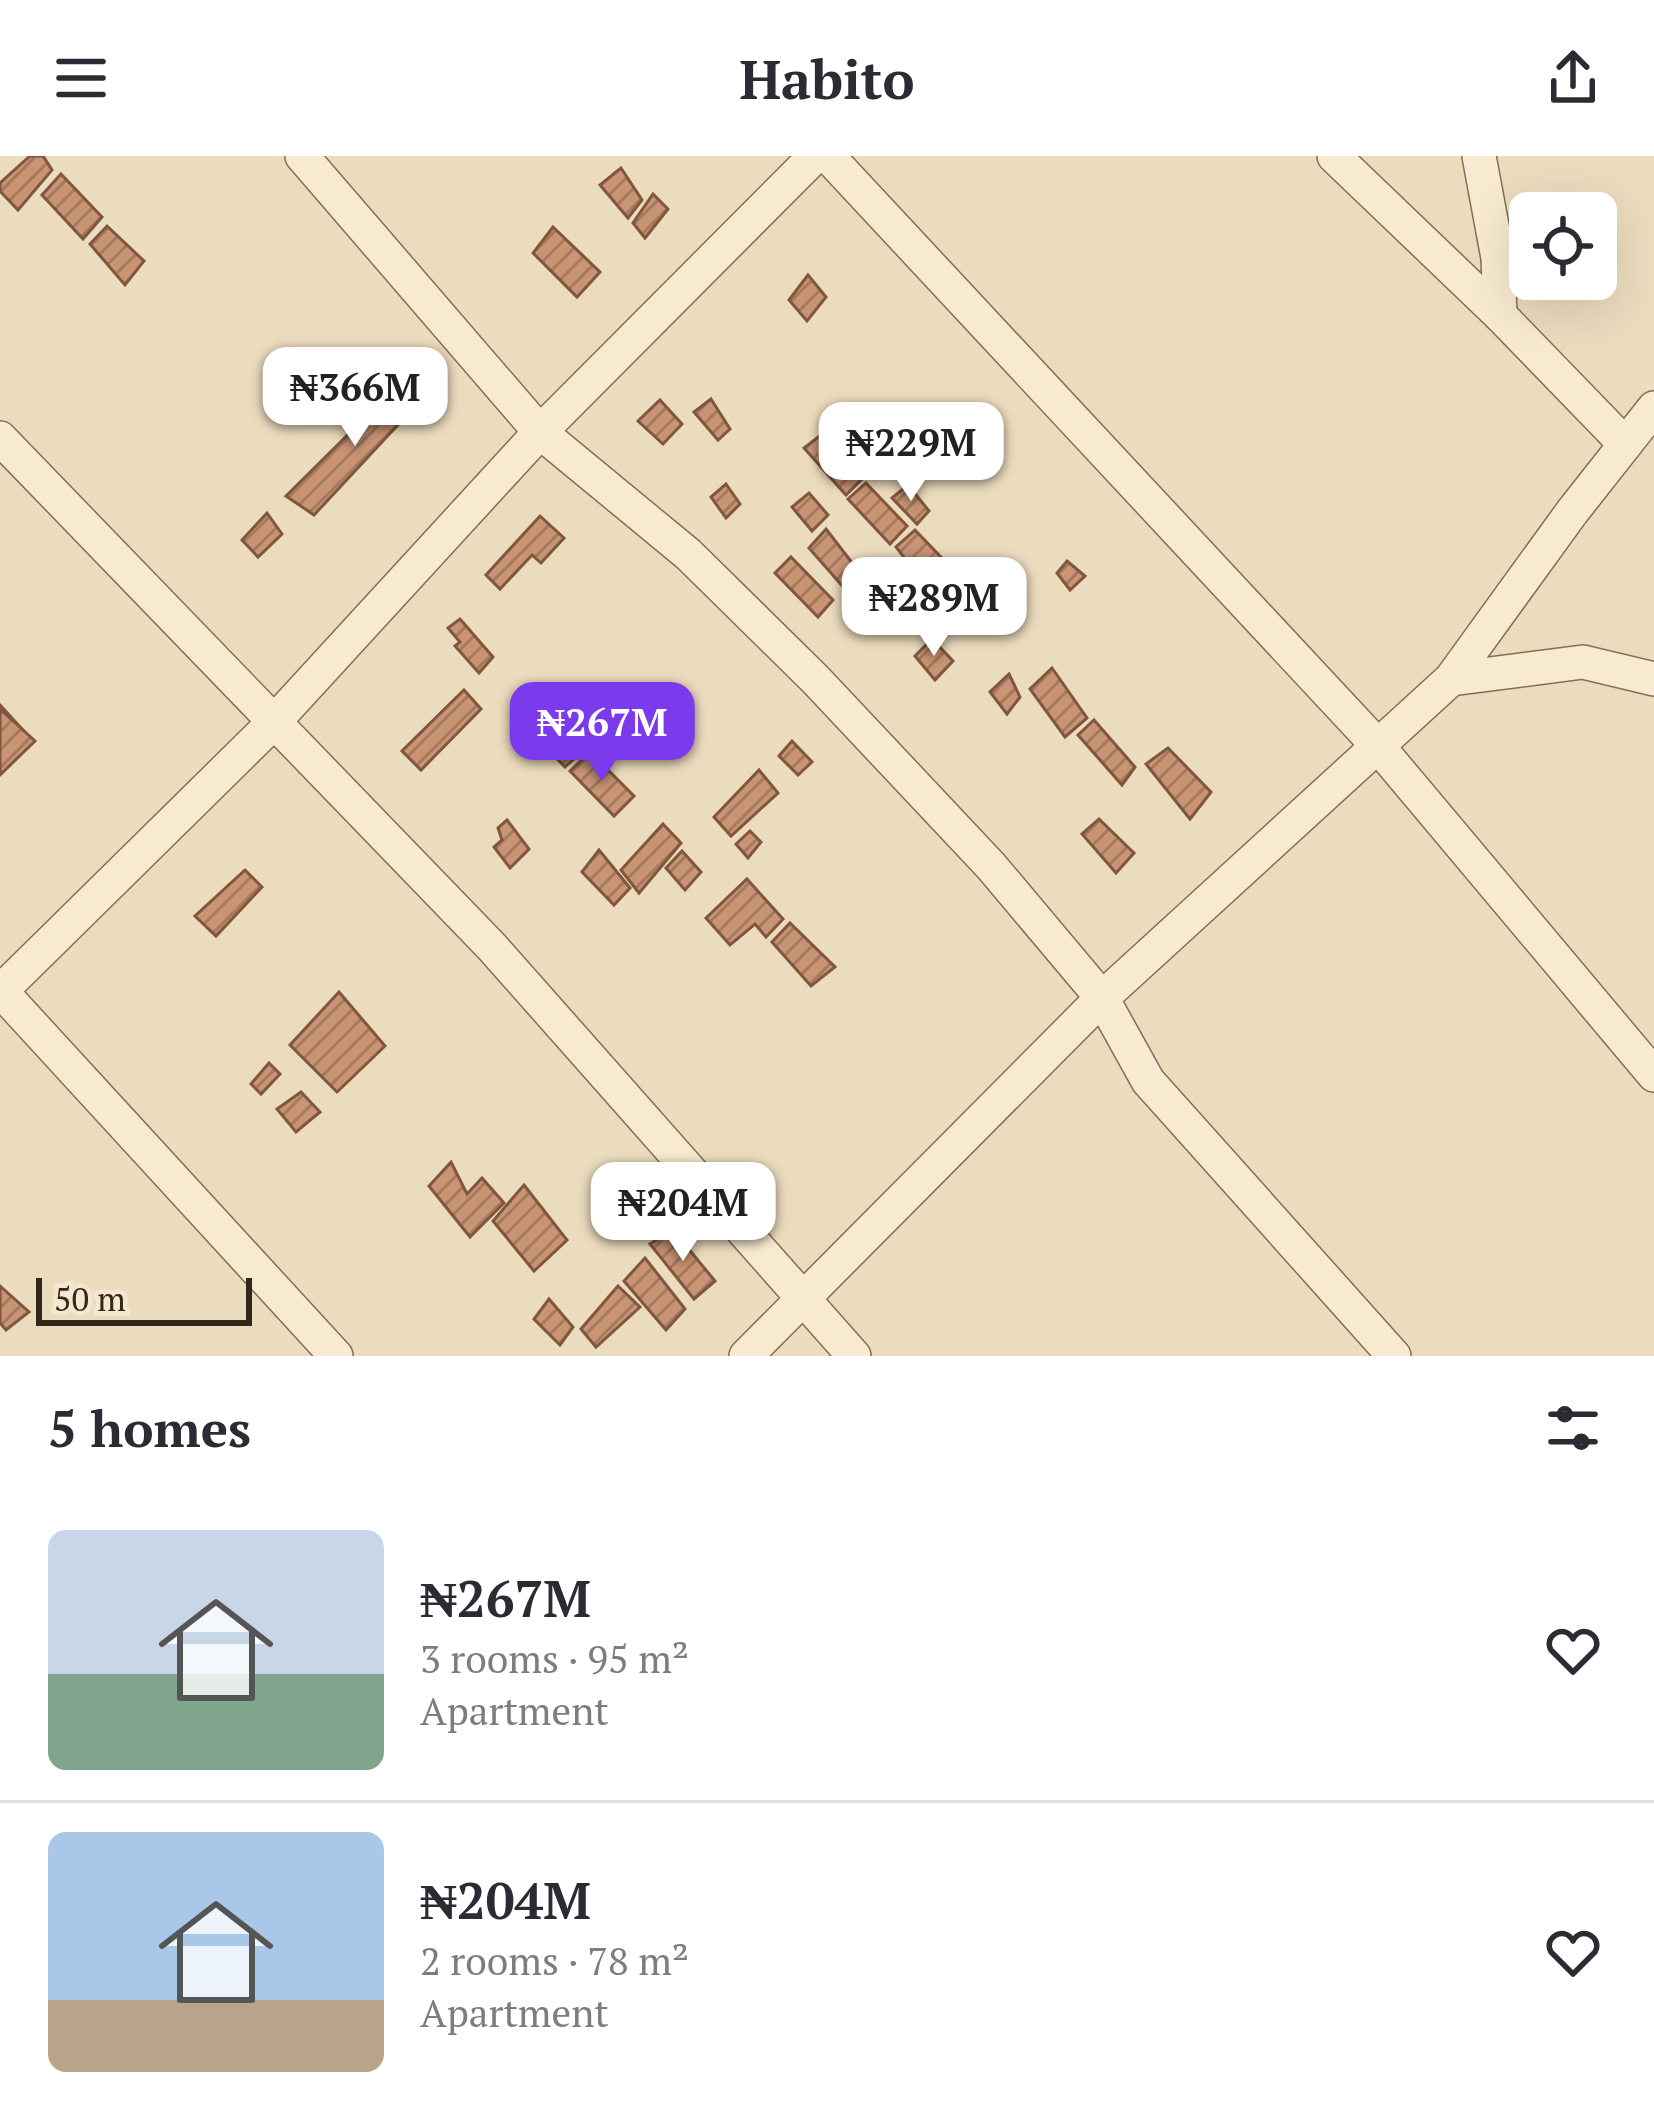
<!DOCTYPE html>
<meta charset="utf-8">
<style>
:root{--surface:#fff;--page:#f7f7f7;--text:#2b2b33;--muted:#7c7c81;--line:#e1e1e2;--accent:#7c3aed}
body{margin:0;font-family:"PT Serif",serif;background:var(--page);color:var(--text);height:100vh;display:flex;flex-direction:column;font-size:45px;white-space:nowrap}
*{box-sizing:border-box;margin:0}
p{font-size:39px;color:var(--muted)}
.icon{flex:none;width:66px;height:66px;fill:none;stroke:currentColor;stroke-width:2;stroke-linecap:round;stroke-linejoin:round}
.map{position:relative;height:1200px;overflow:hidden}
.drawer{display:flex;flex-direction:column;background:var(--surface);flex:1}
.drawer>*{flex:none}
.fabs{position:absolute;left:1509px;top:36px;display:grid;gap:24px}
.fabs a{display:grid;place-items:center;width:108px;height:108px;border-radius:18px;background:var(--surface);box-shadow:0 12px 48px #0002;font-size:60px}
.scale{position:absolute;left:36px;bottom:30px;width:216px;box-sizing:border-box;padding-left:12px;border:6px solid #33261b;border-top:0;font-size:33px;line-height:42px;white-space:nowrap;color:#33261b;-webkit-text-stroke:9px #f4e7cd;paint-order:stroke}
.price{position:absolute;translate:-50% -102px;padding:0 27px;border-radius:24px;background:#fff;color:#222;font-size:39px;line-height:78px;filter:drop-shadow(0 3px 6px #0008)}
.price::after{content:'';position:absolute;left:50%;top:72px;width:36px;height:27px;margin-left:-18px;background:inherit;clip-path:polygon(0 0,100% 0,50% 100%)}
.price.active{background:var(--accent);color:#fff}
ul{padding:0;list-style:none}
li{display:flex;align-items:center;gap:36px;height:300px;padding:0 48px}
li+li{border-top:3px solid var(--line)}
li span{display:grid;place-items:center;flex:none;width:336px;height:240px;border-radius:18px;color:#555}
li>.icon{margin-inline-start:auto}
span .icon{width:144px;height:144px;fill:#fffc;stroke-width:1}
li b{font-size:51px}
h2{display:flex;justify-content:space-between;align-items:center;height:144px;padding:0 48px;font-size:51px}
header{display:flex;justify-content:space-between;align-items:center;height:156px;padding:0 48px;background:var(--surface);font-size:54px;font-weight:800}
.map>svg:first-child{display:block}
.building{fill:url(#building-hatch);stroke:#81563e;stroke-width:3}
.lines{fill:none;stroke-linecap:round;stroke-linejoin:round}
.street-casing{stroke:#836d57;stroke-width:36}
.street{stroke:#f7ead0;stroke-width:33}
</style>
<header><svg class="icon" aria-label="menu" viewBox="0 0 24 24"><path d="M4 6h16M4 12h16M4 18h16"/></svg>Habito<svg class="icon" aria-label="share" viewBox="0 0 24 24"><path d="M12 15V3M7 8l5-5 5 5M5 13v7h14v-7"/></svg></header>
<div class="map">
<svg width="1654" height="1200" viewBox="0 0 1654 1200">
<defs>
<pattern id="building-hatch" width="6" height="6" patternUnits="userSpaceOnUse" patternTransform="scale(3)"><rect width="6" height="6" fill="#c99474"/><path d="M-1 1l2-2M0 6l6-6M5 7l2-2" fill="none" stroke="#a4795e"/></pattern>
</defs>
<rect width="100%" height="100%" fill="#ecdcbe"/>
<!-- building -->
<g class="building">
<polygon points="30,0 43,0 52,14 18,54 0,35 0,27"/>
<polygon points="621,12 642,44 628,62 600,29"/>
<polygon points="61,18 102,61 83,83 42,39"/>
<polygon points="653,38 668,53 645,82 633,67"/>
<polygon points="107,70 144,105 125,129 90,88"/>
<polygon points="553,71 600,116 577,141 533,97"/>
<polygon points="808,119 826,141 807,165 789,144"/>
<polygon points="406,221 421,244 314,359 286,340"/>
<polygon points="711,243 730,273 718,284 694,256"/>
<polygon points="660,244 682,268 663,288 638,265"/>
<polygon points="821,279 861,324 846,339 804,292"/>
<polygon points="866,327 907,370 890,388 848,343"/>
<polygon points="726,328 740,348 726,362 711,341"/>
<polygon points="908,329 929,355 917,368 892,342"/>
<polygon points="809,337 828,359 812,375 792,351"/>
<polygon points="267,357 282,378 258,401 242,384"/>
<polygon points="540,360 564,382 541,407 532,399 500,433 486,419"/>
<polygon points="826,373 860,417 845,433 809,392"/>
<polygon points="915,374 961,422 937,444 896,391"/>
<polygon points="791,401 833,444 818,461 775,417"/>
<polygon points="1067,405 1085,420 1070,434 1057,417"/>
<polygon points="460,463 493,501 479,517 455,490 460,486 448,472"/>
<polygon points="932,483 953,505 935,524 915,500"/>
<polygon points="1052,512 1087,562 1065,581 1030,533"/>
<polygon points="1009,518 1020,541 1007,558 990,536"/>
<polygon points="464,534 481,553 421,614 402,595"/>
<polygon points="546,548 586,592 565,611 524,569"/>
<polygon points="0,549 33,585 0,617"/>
<polygon points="0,553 35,585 0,619"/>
<polygon points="1094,564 1135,611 1122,629 1078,579"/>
<polygon points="792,585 812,606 798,619 779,600"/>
<polygon points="1168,592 1211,636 1190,663 1146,608"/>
<polygon points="590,596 634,640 614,660 570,615"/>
<polygon points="759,614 778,637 731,680 714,661"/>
<polygon points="1099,663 1134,697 1116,717 1082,678"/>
<polygon points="507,664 529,693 510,712 494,691 502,684 498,672"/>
<polygon points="663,668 681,687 639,737 621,714"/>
<polygon points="750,675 761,686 748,702 736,688"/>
<polygon points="599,694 630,732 614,749 582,716"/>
<polygon points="682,695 701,716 685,734 666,712"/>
<polygon points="245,714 262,731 216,780 195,760"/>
<polygon points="747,723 783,763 766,781 755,768 730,789 706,762"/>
<polygon points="790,767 835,811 811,830 772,786"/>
<polygon points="339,836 385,890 337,936 290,889"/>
<polygon points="269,907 280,918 261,938 251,928"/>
<polygon points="301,936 320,956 296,976 277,953"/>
<polygon points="451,1006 467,1038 482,1022 504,1047 470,1081 429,1030"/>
<polygon points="524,1029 567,1084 534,1115 493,1065"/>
<polygon points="673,1074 715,1125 694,1143 650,1088"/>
<polygon points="645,1102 685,1153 666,1174 624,1125"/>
<polygon points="0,1130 29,1156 6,1174 0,1167"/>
<polygon points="618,1130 640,1151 596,1191 581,1173"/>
<polygon points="549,1143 573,1171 560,1189 534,1163"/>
</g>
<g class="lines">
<!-- street casing -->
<g class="street-casing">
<g id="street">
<polyline points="302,0 540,276 688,398 816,524 991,710 1102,842 1148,925 1394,1200"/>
<polyline points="828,0 1377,589 1654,919"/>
<polyline points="1334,0 1500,159 1625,288"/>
<polyline points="1479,0 1498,102 1500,159"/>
<polyline points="0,282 492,791 854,1200"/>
<polyline points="1451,523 1583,506 1654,523"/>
<polyline points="0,834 336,1200"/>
<polyline points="0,836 273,567 540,276 815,0"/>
<polyline points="746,1200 1102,842 1451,523 1572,356 1654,252"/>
</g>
</g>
<!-- street -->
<use href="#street" class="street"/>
</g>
</svg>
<div class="fabs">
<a><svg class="icon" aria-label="locate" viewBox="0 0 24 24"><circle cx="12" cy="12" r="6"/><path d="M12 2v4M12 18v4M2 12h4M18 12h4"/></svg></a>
</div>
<div class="scale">50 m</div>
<b class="price" style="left:355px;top:293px">₦366M</b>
<b class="price" style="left:911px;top:348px">₦229M</b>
<b class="price" style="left:934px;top:503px">₦289M</b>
<b class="price active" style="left:602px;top:628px">₦267M</b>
<b class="price" style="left:683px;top:1108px">₦204M</b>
</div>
<section class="drawer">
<h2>5 homes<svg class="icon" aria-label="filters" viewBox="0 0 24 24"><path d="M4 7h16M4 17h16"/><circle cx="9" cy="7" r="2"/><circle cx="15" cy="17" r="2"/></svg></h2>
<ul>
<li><span style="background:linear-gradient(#c9d6e8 60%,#7fa58c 0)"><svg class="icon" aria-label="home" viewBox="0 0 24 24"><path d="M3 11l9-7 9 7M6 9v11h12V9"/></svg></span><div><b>₦267M</b><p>3 rooms · 95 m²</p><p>Apartment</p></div><svg class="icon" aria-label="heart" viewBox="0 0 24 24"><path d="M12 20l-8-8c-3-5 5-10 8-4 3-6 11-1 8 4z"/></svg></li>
<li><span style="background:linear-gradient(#a9c7e8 70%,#b9a48a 0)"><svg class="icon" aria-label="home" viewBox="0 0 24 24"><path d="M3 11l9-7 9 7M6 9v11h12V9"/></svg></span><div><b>₦204M</b><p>2 rooms · 78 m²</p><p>Apartment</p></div><svg class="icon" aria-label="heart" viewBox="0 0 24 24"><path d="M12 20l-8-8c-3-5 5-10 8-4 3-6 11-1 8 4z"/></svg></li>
</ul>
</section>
